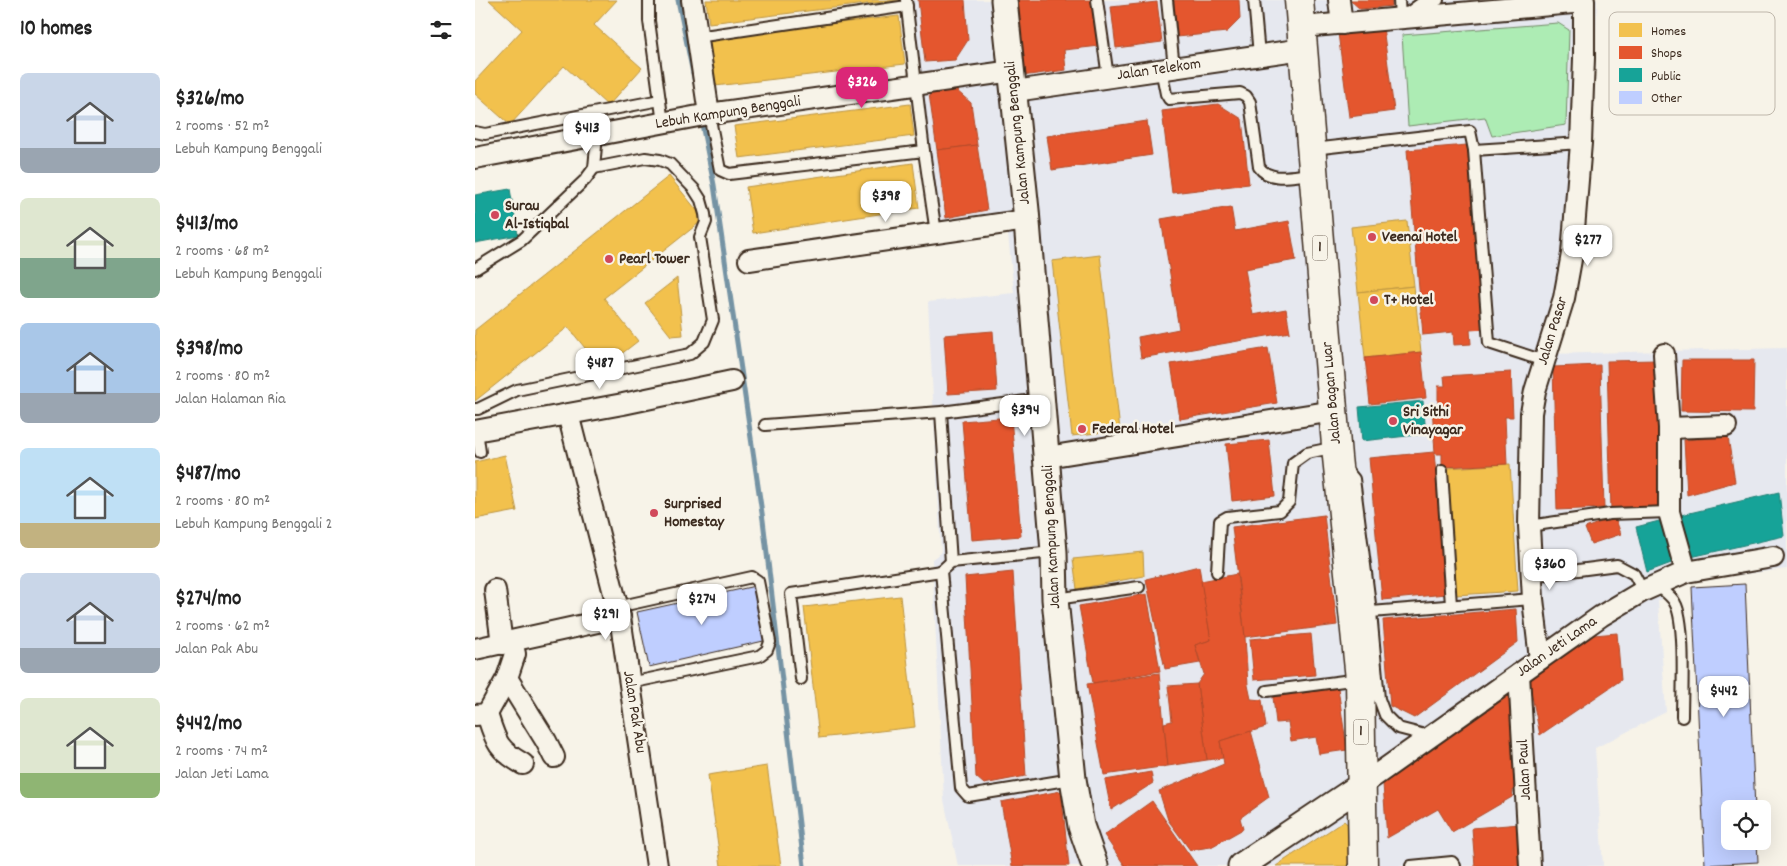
<!DOCTYPE html>
<meta charset="utf-8">
<style>
:root{--surface:#fff;--page:#f2f2f2;--text:#222;--muted:#767676;--accent:#db2777}
body{margin:0;font-family:Dekko,sans-serif;background:var(--page);color:var(--text);height:100vh;display:flex;flex-direction:column;font-size:19px;white-space:nowrap}
*{box-sizing:border-box;margin:0}
p{font-size:16px;color:var(--muted)}
.icon{flex:none;width:28px;height:28px;fill:none;stroke:currentColor;stroke-width:2;stroke-linecap:round;stroke-linejoin:round}
.map{position:relative;flex:1;overflow:hidden}
.drawer{display:flex;flex-direction:column;background:var(--surface);width:475px}
.drawer>*{flex:none}
.controls{position:absolute;left:1246px;top:800px;display:grid;gap:10px}
.controls a{display:grid;place-items:center;width:50px;height:50px;border-radius:8px;background:var(--surface);box-shadow:0 5px 20px #0002;font-size:25px}
.price{position:absolute;translate:-50% -42px;padding:0 11px;border-radius:10px;background:#fff;color:#222;font-size:16px;line-height:32px;filter:drop-shadow(0 1px 2px #0008)}
.price::after{content:'';position:absolute;left:50%;top:30px;width:15px;height:11px;margin-left:-8px;background:inherit;clip-path:polygon(0 0,100% 0,50% 100%)}
.price.on{background:var(--accent);color:#fff}
ul{padding:0;list-style:none}
li{display:flex;align-items:center;gap:15px;height:125px;padding:0 20px}
li span{display:grid;place-items:center;flex:none;width:140px;height:100px;border-radius:8px;color:#555}
li>.icon{margin-inline-start:auto}
span .icon{width:60px;height:60px;fill:#fffc;stroke-width:1}
li b{font-size:21px}
h2{display:flex;justify-content:space-between;align-items:center;height:60px;padding:0 20px;font-size:21px}
main{display:flex;flex:1;min-height:0}
.map>svg:first-child{display:block}
.built{fill:#e6e8ef}
.green{fill:#adecb4;stroke:#748b69}
.homes{fill:#f2c14e;stroke:#bb9440}
.shops{fill:#e4572e;stroke:#b14a29}
.public{fill:#17a398;stroke:#227f73}
.lines{fill:none;stroke-linecap:round;stroke-linejoin:round}
.stream{stroke:#7593a4;stroke-width:5}
.building{fill:#bfceff;stroke:#3b2a1e}
.service-casing{stroke:#3b2a1e;stroke-width:14}
.minor-casing{stroke:#3b2a1e;stroke-width:24}
.tertiary-casing{stroke:#3b2a1e;stroke-width:29}
.primary-casing{stroke:#3b2a1e;stroke-width:31}
.service{stroke:#f7f3e8;stroke-width:10}
.minor{stroke:#f7f3e8;stroke-width:20}
.tertiary{stroke:#f7f3e8;stroke-width:25}
.primary{stroke:#f7f3e8;stroke-width:28}
.poi-dot{fill:#d1495b;stroke:#f7f3e8;stroke-width:2}
.labels{text-anchor:middle;dominant-baseline:central;stroke-width:5;stroke-linejoin:round;paint-order:stroke}
.shield{fill:#f7f3e8;stroke:#73665b;stroke-width:1}
.shield-label{font-size:15px;font-weight:bold;fill:#3b2a1e}
.street-label{font-size:16px;fill:#3b2a1e;stroke:#f7f3e8}
.poi-label{font-size:16px;font-weight:bold;fill:#3b2a1e;stroke:#f7f3e8;text-anchor:start}
.key{fill:#f7f3e8;stroke:#bfb7ab;stroke-width:1}
.key-label{font-size:14px;fill:#3b2a1e}
</style>
<main>
<section class="drawer">
<h2>10 homes<svg class="icon" aria-label="filters" viewBox="0 0 24 24"><path d="M4 7h16M4 17h16"/><circle cx="9" cy="7" r="2"/><circle cx="15" cy="17" r="2"/></svg></h2>
<ul>
<li><span style="background:linear-gradient(#c9d6e8 75%,#9aa5b1 0)"><svg class="icon" aria-label="home" viewBox="0 0 24 24"><path d="M3 11l9-7 9 7M6 9v11h12V9"/></svg></span><div><b>$326/mo</b><p>2 rooms · 52 m²</p><p>Lebuh Kampung Benggali</p></div></li>
<li><span style="background:linear-gradient(#dfe7d0 60%,#7fa58c 0)"><svg class="icon" aria-label="home" viewBox="0 0 24 24"><path d="M3 11l9-7 9 7M6 9v11h12V9"/></svg></span><div><b>$413/mo</b><p>2 rooms · 68 m²</p><p>Lebuh Kampung Benggali</p></div></li>
<li><span style="background:linear-gradient(#a9c7e8 70%,#9aa5b1 0)"><svg class="icon" aria-label="home" viewBox="0 0 24 24"><path d="M3 11l9-7 9 7M6 9v11h12V9"/></svg></span><div><b>$398/mo</b><p>2 rooms · 80 m²</p><p>Jalan Halaman Ria</p></div></li>
<li><span style="background:linear-gradient(#bfe0f5 75%,#c2b280 0)"><svg class="icon" aria-label="home" viewBox="0 0 24 24"><path d="M3 11l9-7 9 7M6 9v11h12V9"/></svg></span><div><b>$487/mo</b><p>2 rooms · 80 m²</p><p>Lebuh Kampung Benggali 2</p></div></li>
<li><span style="background:linear-gradient(#c9d6e8 75%,#9aa5b1 0)"><svg class="icon" aria-label="home" viewBox="0 0 24 24"><path d="M3 11l9-7 9 7M6 9v11h12V9"/></svg></span><div><b>$274/mo</b><p>2 rooms · 62 m²</p><p>Jalan Pak Abu</p></div></li>
<li><span style="background:linear-gradient(#dfe7d0 75%,#8fb573 0)"><svg class="icon" aria-label="home" viewBox="0 0 24 24"><path d="M3 11l9-7 9 7M6 9v11h12V9"/></svg></span><div><b>$442/mo</b><p>2 rooms · 74 m²</p><p>Jalan Jeti Lama</p></div></li>
</ul>
</section>
<div class="map">
<svg width="1312" height="866" viewBox="0 0 1312 866">
<rect width="100%" height="100%" fill="#f7f3e8"/>
<filter id="ink" filterUnits="userSpaceOnUse"><feTurbulence type="fractalNoise" baseFrequency=".02" numOctaves="2"/><feDisplacementMap in="SourceGraphic" scale="10" xChannelSelector="R" yChannelSelector="G"/><feConvolveMatrix kernelMatrix="1 2 1 2 8 2 1 2 1" color-interpolation-filters="sRGB"/></filter>
<g filter="url(#ink)">
<!-- built -->
<polygon class="built" points="436,0 1122,0 1119,108 1105,258 1074,354 1312,348 1312,569 1211,581 1183,601 1191,712 1120,748 1128,866 483,866 469,800 457,559 466,553 453,302 539,293 533,234 463,245"/>
<!-- green -->
<polygon class="green" points="1083,23 1094,30 1091,125 1017,136 1010,117 933,126 927,35"/>
<!-- homes -->
<g class="homes">
<polygon points="14,0 142,0 119,25 167,68 133,106 89,66 35,125 0,94 0,81 47,30"/>
<polygon points="231,0 424,0 234,23"/>
<polygon points="424,16 430,64 240,86 234,38"/>
<polygon points="435,104 439,136 264,158 259,126"/>
<polygon points="438,163 444,208 278,233 271,187"/>
<polygon points="194,176 229,219 129,298 163,341 127,369 93,327 0,401 0,330"/>
<polygon points="932,221 939,286 883,292 876,227"/>
<polygon points="625,255 645,430 597,436 577,261"/>
<polygon points="202,278 208,335 196,336 170,303"/>
<polygon points="939,286 946,352 890,358 883,292"/>
<polygon points="30,455 42,511 0,519 0,462"/>
<polygon points="1035,464 1043,591 981,595 973,468"/>
<polygon points="668,552 669,576 602,589 598,559"/>
<polygon points="425,596 440,727 344,738 329,607"/>
<polygon points="292,766 306,866 246,866 233,775"/>
<polygon points="869,821 879,830 881,866 801,866"/>
</g>
<!-- shops -->
<g class="shops">
<polygon points="443,0 490,0 493,40 480,60 450,62"/>
<polygon points="538,0 619,0 625,46 589,50 591,70 547,76"/>
<polygon points="699,0 764,0 765,19 752,32 702,37"/>
<polygon points="875,0 916,0 917,6 885,9"/>
<polygon points="682,2 687,42 641,48 636,7"/>
<polygon points="908,27 919,111 874,117 863,33"/>
<polygon points="481,90 496,103 502,145 462,150 454,94"/>
<polygon points="743,104 767,119 774,184 697,193 687,111"/>
<polygon points="672,121 677,155 577,170 572,136"/>
<polygon points="502,145 512,210 471,218 462,150"/>
<polygon points="992,145 1009,329 995,330 996,344 979,345 978,332 948,335 932,150"/>
<polygon points="756,207 760,231 814,221 821,260 770,269 778,315 811,309 815,332 666,358 663,337 704,329 686,219"/>
<polygon points="518,331 522,391 473,394 469,335"/>
<polygon points="793,348 802,403 705,419 696,364"/>
<polygon points="946,352 951,398 895,404 890,358"/>
<polygon points="1182,360 1186,511 1136,512 1132,361"/>
<polygon points="1207,360 1279,360 1278,412 1206,411"/>
<polygon points="1125,365 1129,508 1082,510 1078,367"/>
<polygon points="1036,372 1038,417 1030,417 1032,464 967,467 967,454 960,454 957,405 963,405 963,386 970,386 969,376"/>
<polygon points="536,417 546,536 497,540 487,421"/>
<polygon points="1253,437 1260,482 1212,495 1209,440"/>
<polygon points="794,440 800,496 757,501 751,444"/>
<polygon points="959,452 971,594 907,600 894,458"/>
<polygon points="849,515 862,625 770,637 757,527"/>
<polygon points="1140,517 1146,534 1116,544 1110,528"/>
<polygon points="724,566 736,640 720,645 725,663 690,669 671,579"/>
<polygon points="538,572 551,776 509,784 501,777 490,577"/>
<polygon points="762,574 770,637 773,685 776,699 787,700 791,727 745,741 748,758 732,760 722,684 729,674 720,645 736,640 726,581"/>
<polygon points="672,594 685,671 618,683 604,606"/>
<polygon points="1041,609 1043,642 939,718 915,706 908,620"/>
<polygon points="1142,633 1146,680 1065,735 1054,681 1119,635"/>
<polygon points="836,634 840,675 779,680 775,639"/>
<polygon points="684,673 693,766 629,775 612,684"/>
<polygon points="722,684 732,760 693,766 689,723 697,721 693,686"/>
<polygon points="863,688 872,750 844,754 841,737 816,741 813,722 801,723 798,697"/>
<polygon points="1042,690 1038,746 1041,773 1037,797 977,832 963,809 912,838 908,784"/>
<polygon points="776,731 794,797 765,818 768,829 736,847 715,850 693,820 684,791 749,764 745,741"/>
<polygon points="676,772 678,783 636,810 630,780"/>
<polygon points="586,791 594,866 537,866 526,802"/>
<polygon points="677,801 722,866 650,866 629,835"/>
<polygon points="1045,824 1048,866 1000,866 997,828"/>
</g>
<!-- public -->
<g class="public">
<polygon points="35,189 43,235 0,243 0,195"/>
<polygon points="948,401 951,434 887,441 884,407"/>
<polygon points="1304,492 1309,536 1216,557 1206,515"/>
<polygon points="1188,520 1199,562 1172,572 1161,527"/>
</g>
<g class="lines">
<!-- stream -->
<g class="stream">
<polyline points="203,0 220,83"/>
<polyline points="226,119 239,185 288,520 329,866"/>
</g>
</g>
<!-- building -->
<g class="building">
<polygon points="1270,584 1280,809 1255,809 1255,841 1282,841 1283,862 1230,865 1217,587"/>
<polygon points="280,586 293,640 174,667 162,612"/>
</g>
<g class="lines">
<!-- service casing -->
<g class="service-casing">
<g id="service">
<polyline points="174,0 174,21 188,123"/>
<polyline points="431,0 449,151"/>
<polyline points="622,0 633,77"/>
<polyline points="692,0 699,68"/>
<polyline points="779,0 784,55"/>
<polyline points="924,0 925,18"/>
<polyline points="930,15 945,4 963,0"/>
<polyline points="222,37 432,6"/>
<path d="M 686,69 L 691,94 L 694,99 L 765,93 L 771,96 L 775,102 L 784,167 C 795,183 820,175 837,174"/>
<polyline points="234,114 245,170 254,174 449,151 461,233"/>
<polyline points="0,132 10,134 185,100"/>
<polyline points="838,149 995,131 999,150 1014,343 1069,361"/>
<polyline points="999,150 1106,143"/>
<polyline points="0,269 47,240 110,180 119,168 122,135"/>
<polyline points="0,409 3,409 42,390 215,354 229,342 238,320 225,237 231,222 230,214 226,200 219,189 195,164 185,160 170,158 119,168"/>
<polyline points="466,412 476,562"/>
<polyline points="290,425 466,412 566,399"/>
<polyline points="2,430 5,452"/>
<polyline points="870,468 879,479 896,612 904,699 910,715 923,728 954,736"/>
<polyline points="967,471 976,605"/>
<polyline points="1054,526 1135,514 1194,512"/>
<polyline points="578,552 476,562 466,571 486,788 493,796 597,779"/>
<polyline points="742,572 745,521 752,517 805,511 814,502 818,463 832,453 861,447"/>
<polyline points="1057,576 1142,565 1159,574 1168,591"/>
<path d="M 1181,584 C 1187,590 1197,596 1200,603 C 1211,622 1207,693 1207,717"/>
<polyline points="581,599 664,587"/>
<polyline points="142,607 277,577 283,581 295,642 292,650 284,656 155,683"/>
<polyline points="896,612 1058,599"/>
<polyline points="326,679 316,594 466,571"/>
<polyline points="792,691 884,679"/>
<polyline points="936,866 977,862 980,866"/>
</g>
</g>
<!-- minor casing -->
<g class="minor-casing">
<g id="minor">
<polyline points="217,0 234,114"/>
<polyline points="864,0 867,24"/>
<polyline points="827,27 1109,2"/>
<polyline points="540,91 828,49"/>
<polyline points="0,158 234,114 537,71"/>
<polyline points="274,260 552,220"/>
<polyline points="1189,354 1194,428 1194,512 1211,572"/>
<polyline points="93,414 145,617 182,866"/>
<polyline points="1194,428 1251,426"/>
<polyline points="0,431 148,404 257,381"/>
<polyline points="572,457 859,411"/>
<polyline points="20,590 27,644"/>
<polyline points="0,649 145,617"/>
<polyline points="1065,659 1058,599 1054,526 1056,413 1060,391 1089,298 1097,254 1106,143 1109,58 1109,0"/>
<polyline points="1044,674 1055,866"/>
<polyline points="32,678 71,741 79,757"/>
<path d="M 12,714 C 21,742 22,749 48,764"/>
<polyline points="0,715 12,714 32,678 40,654 37,642"/>
<polyline points="887,785 1126,616 1168,591 1211,572 1298,557"/>
</g>
</g>
<!-- tertiary casing -->
<g class="tertiary-casing">
<g id="tertiary">
<polyline points="529,0 551,210 579,552 580,599 598,779 606,826 620,866"/>
<polyline points="766,866 887,785"/>
</g>
</g>
<!-- primary casing -->
<g class="primary-casing">
<polyline id="primary" points="824,0 862,457 885,679 888,866"/>
</g>
<!-- service -->
<use href="#service" class="service"/>
<!-- minor -->
<use href="#minor" class="minor"/>
<!-- tertiary -->
<use href="#tertiary" class="tertiary"/>
<!-- primary -->
<use href="#primary" class="primary"/>
</g>
</g>
<!-- markers -->
<g class="poi-dot">
<circle cx="20" cy="215" r="5"/>
<circle cx="897" cy="237" r="5"/>
<circle cx="134" cy="259" r="5"/>
<circle cx="899" cy="300" r="5"/>
<circle cx="918" cy="421" r="5"/>
<circle cx="607" cy="429" r="5"/>
<circle cx="179" cy="513" r="5"/>
</g>
<g class="labels">
<!-- shield labels -->
<g class="shield">
<rect x="837.5" y="235.5" width="15" height="25" rx="4"/>
<rect x="878.5" y="719.5" width="15" height="25" rx="4"/>
</g>
<g class="shield-label">
<text x="845" y="248">1</text>
<text x="886" y="732">1</text>
</g>
<!-- street labels -->
<g class="street-label">
<text transform="translate(684 70) rotate(-8)">Jalan Telekom</text>
<text transform="translate(253 113) rotate(-9)">Lebuh Kampung Benggali</text>
<text transform="translate(543 133) rotate(-96)">Jalan Kampung Benggali</text>
<text transform="translate(1078 331) rotate(-73)">Jalan Pasar</text>
<text transform="translate(857 393) rotate(-95)">Jalan Bagan Luar</text>
<text transform="translate(577 537) rotate(-93)">Jalan Kampung Benggali</text>
<text transform="translate(1082 647) rotate(-35)">Jalan Jeti Lama</text>
<text transform="translate(159 712) rotate(81)">Jalan Pak Abu</text>
<text transform="translate(1050 770) rotate(-93)">Jalan Paul</text>
</g>
<!-- poi labels -->
<g class="poi-label">
<text x="30" y="206">Surau<tspan x="30" dy="18">Al-Istiqbal</tspan></text>
<text x="907" y="237">Veenai Hotel</text>
<text x="144" y="259">Pearl Tower</text>
<text x="909" y="300">T+ Hotel</text>
<text x="928" y="412">Sri Sithi<tspan x="928" dy="18">Vinayagar</tspan></text>
<text x="617" y="429">Federal Hotel</text>
<text x="189" y="504">Surprised<tspan x="189" dy="18">Homestay</tspan></text>
</g>
</g>
<!-- legend -->
<rect x="1134" y="12" width="166" height="103" rx="8" class="key"/>
<rect x="1144" y="23" width="23" height="14" fill="#f2c14e"/>
<rect x="1144" y="46" width="23" height="13" fill="#e4572e"/>
<rect x="1144" y="68" width="23" height="14" fill="#17a398"/>
<rect x="1144" y="91" width="23" height="13" fill="#bfceff"/>
<g class="key-label">
<text x="1176" y="35">Homes</text>
<text x="1176" y="57">Shops</text>
<text x="1176" y="80">Public</text>
<text x="1176" y="102">Other</text>
</g>
</svg>
<div class="controls">
<a><svg class="icon" aria-label="locate" viewBox="0 0 24 24"><circle cx="12" cy="12" r="6"/><path d="M12 2v4M12 18v4M2 12h4M18 12h4"/></svg></a>
</div>
<b class="price on" style="left:387px;top:109px">$326</b>
<b class="price" style="left:112px;top:155px">$413</b>
<b class="price" style="left:411px;top:223px">$398</b>
<b class="price" style="left:1113px;top:267px">$277</b>
<b class="price" style="left:125px;top:390px">$487</b>
<b class="price" style="left:550px;top:437px">$394</b>
<b class="price" style="left:1075px;top:591px">$360</b>
<b class="price" style="left:227px;top:626px">$274</b>
<b class="price" style="left:131px;top:641px">$291</b>
<b class="price" style="left:1249px;top:718px">$442</b>
</div>
</main>
